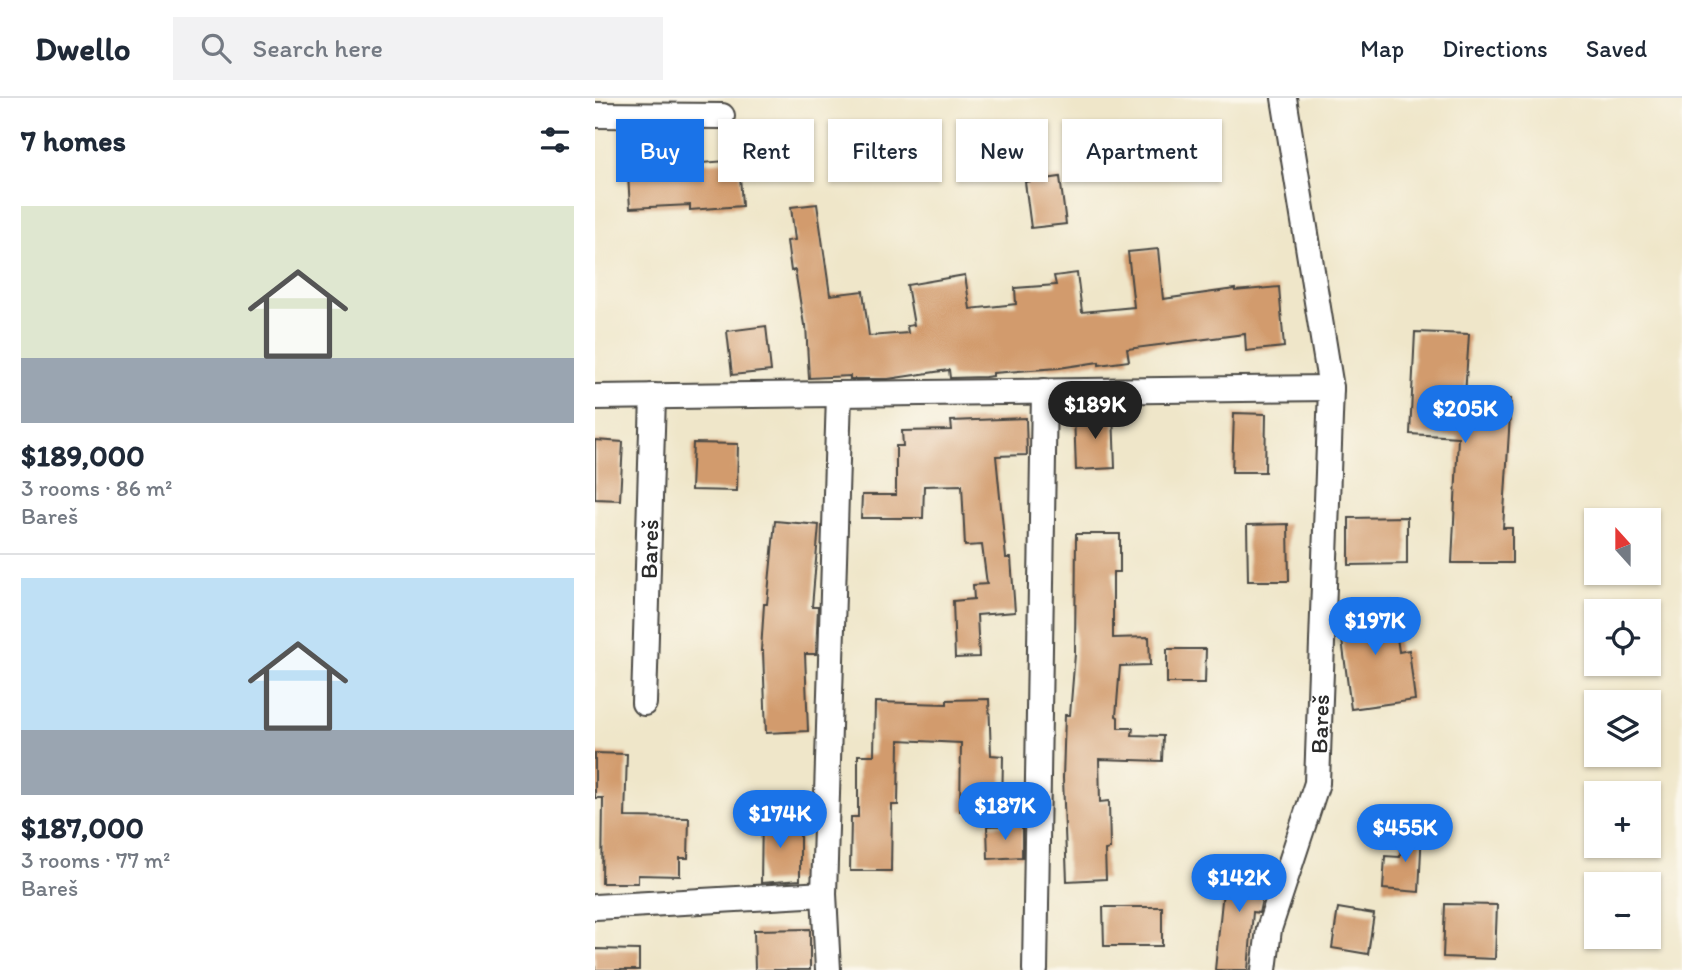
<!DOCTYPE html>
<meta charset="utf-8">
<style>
:root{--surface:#fff;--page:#f2f2f3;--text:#1f2937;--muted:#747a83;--line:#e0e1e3;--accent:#1a73e8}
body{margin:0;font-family:Itim,sans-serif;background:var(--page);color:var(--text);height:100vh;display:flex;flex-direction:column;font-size:26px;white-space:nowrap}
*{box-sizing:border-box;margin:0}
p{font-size:23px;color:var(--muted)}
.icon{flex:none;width:38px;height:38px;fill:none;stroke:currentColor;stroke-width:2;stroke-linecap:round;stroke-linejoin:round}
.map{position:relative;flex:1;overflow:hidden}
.drawer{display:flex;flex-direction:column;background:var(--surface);width:595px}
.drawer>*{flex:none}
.hud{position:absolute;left:21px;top:21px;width:665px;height:63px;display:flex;gap:14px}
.needle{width:46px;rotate:339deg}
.controls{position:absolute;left:989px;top:410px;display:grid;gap:14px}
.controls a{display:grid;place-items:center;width:77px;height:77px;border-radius:0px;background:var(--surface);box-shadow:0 2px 5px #0004;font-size:35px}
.price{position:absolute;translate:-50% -60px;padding:0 16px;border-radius:24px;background:var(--accent);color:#fff;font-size:23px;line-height:46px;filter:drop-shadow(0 2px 4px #0008)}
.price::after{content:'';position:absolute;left:50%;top:42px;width:21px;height:16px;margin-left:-10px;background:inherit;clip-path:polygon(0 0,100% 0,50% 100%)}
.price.active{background:#222;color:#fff}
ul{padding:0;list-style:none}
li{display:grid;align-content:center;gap:14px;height:371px;padding:0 21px}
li+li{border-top:2px solid var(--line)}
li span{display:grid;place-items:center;height:217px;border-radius:0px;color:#555}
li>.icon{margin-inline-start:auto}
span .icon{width:126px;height:126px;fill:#fffc;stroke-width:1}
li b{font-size:30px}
h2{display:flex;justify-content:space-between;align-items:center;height:84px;padding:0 21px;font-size:30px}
.chip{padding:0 24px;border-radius:0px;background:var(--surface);box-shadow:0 2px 5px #0004;font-size:24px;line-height:63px}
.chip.active{background:var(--accent);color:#fff}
header{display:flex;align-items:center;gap:42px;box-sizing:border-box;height:98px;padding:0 35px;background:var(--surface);border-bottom:2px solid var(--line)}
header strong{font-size:33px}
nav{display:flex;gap:38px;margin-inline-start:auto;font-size:24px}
.search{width:490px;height:63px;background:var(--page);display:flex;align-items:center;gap:18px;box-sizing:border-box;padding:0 24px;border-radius:0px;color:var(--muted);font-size:26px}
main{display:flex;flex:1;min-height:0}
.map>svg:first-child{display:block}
.building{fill:#d29b6d}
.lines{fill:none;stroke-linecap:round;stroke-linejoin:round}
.street-casing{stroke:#484743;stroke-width:28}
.street{stroke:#fff;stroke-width:24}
.labels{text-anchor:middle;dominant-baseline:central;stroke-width:5;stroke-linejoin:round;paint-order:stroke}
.street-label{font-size:24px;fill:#2b2b2b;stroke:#fbf7ec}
</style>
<header>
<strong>Dwello</strong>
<div class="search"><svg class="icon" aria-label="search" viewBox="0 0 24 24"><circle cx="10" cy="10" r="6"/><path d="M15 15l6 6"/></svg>Search here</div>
<nav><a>Map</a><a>Directions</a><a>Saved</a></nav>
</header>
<main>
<section class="drawer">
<h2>7 homes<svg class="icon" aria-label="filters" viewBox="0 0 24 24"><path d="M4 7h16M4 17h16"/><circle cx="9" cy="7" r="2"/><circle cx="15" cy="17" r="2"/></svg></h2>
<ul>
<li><span style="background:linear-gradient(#dfe7d0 70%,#9aa5b1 0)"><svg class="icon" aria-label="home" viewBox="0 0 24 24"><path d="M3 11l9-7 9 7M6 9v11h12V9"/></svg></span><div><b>$189,000</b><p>3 rooms · 86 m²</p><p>Bareš</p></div></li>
<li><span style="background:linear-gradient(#bfe0f5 70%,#9aa5b1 0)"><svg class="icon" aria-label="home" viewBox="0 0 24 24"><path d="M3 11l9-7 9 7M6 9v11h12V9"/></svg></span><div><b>$187,000</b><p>3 rooms · 77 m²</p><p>Bareš</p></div></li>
</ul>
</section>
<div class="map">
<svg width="1087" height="872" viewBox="0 0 1087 872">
<rect width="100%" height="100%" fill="#fbf7ec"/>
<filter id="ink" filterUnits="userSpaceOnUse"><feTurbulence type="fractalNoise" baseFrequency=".0143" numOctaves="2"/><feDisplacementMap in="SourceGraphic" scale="14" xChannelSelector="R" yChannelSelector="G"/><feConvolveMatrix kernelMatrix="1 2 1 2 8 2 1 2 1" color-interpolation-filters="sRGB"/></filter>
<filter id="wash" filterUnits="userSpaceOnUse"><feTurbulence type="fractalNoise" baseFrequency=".00686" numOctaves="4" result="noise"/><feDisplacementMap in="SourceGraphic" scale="28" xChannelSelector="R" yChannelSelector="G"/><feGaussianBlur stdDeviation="1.57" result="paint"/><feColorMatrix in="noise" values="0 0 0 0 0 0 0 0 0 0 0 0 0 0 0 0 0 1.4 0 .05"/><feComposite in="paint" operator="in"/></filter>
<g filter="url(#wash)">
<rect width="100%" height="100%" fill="#efe6c9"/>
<g id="blocks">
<!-- building -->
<g class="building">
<polygon points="81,57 82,67 144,62 147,108 95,112 95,107 35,110 32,60"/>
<polygon points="465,79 471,126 436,130 430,84"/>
<polygon points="222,106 235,197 268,193 274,238 313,235 312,228 319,227 312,187 370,177 375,211 421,206 420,190 461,187 459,178 482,175 487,214 539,209 533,154 563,151 568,201 640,191 640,193 684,189 689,249 651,253 650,236 532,251 534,263 504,267 504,264 464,270 398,275 398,278 390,279 355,280 354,272 293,281 255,281 255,278 214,280 211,227 209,227 200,172 196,173 192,143 200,142 196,109"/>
<polygon points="171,228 176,273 137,277 132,233"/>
<polygon points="820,234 874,236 870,298 916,301 908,430 917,430 917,465 857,465 863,339 815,336"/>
<polygon points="518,314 520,370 481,372 479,316"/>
<polygon points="639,315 671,316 670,374 637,374"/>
<polygon points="431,320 432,357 401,358 411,460 416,460 420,514 382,517 384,559 360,560 358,503 379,501 378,487 392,486 387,447 370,448 367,387 329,388 328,420 266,420 267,397 301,397 301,348 308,348 307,333 357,332 356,323"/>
<polygon points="0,342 28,344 25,402 0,401"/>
<polygon points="98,345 143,346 142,393 96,392"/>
<polygon points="812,419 812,466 754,467 754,420"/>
<polygon points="180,423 224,427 217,509 223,509 221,556 210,556 213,633 171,635 168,553 166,553 169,506 172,506"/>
<polygon points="693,426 694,483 653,483 652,427"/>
<polygon points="481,436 525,436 525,474 518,474 518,540 554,539 555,567 525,568 521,618 523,619 523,630 538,630 537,637 568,638 567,663 504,661 505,704 514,703 515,751 510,752 511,781 472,783 468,680 470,617 475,617 480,556"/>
<polygon points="797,503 804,554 814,552 820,602 756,611 743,511"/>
<polygon points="572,551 611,551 610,585 572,585"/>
<polygon points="394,601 396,657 408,658 407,714 365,713 366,645 304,642 303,707 297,707 296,773 255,773 256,719 263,719 263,657 279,657 280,604 352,606 352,602"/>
<polygon points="0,655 32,656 30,719 94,720 93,760 85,760 85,778 43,777 43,785 7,785 8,700 0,700"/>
<polygon points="167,717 197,717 197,730 205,730 205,782 166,785"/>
<polygon points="427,727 427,759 393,761 392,728"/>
<polygon points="808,729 827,731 824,794 788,791 790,758 805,759"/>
<polygon points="631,763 671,767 666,806 664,815 658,814 653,872 620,872"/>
<polygon points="850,806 902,807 900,861 848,859"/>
<polygon points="508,809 567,809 567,848 509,848"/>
<polygon points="743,810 779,816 773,856 737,850"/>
<polygon points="215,831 215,872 160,872 159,832"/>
<polygon points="0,851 44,852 44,872 0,872"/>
</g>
</g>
</g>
<g filter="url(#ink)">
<use href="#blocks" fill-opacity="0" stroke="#484743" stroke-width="2"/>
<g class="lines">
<!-- street casing -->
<g class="street-casing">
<g id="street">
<polyline points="0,17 127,18"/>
<polyline points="0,299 736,290"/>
<path id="s1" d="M 49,605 L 58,298"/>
<polyline points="229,796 233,872"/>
<polyline points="0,809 229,796 244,296"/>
<polyline points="440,872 449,293"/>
<path id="s2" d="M 669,872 L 674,831 L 722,685 L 736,290 L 689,0"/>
</g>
</g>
<!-- street -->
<use href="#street" class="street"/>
</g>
</g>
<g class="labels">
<!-- street labels -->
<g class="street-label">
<text stroke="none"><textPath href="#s1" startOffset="154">Bareš</textPath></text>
<text stroke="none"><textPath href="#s2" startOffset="254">Bareš</textPath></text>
</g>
</g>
</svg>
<div class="controls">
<a><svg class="needle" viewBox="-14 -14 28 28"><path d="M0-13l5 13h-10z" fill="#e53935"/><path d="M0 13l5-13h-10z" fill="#747a83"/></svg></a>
<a><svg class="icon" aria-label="locate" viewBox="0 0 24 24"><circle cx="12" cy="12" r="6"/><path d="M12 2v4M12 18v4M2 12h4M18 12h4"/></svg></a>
<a><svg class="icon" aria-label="layers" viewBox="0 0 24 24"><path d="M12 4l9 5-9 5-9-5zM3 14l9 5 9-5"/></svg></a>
<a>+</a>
<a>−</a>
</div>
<b class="price active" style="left:500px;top:343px">$189K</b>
<b class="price" style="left:870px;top:347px">$205K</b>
<b class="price" style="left:780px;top:559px">$197K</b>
<b class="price" style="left:410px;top:744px">$187K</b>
<b class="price" style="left:185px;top:752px">$174K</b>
<b class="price" style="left:810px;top:766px">$455K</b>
<b class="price" style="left:644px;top:816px">$142K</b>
<div class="hud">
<a class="chip active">Buy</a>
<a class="chip">Rent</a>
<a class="chip">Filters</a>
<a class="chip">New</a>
<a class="chip">Apartment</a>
</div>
</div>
</main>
